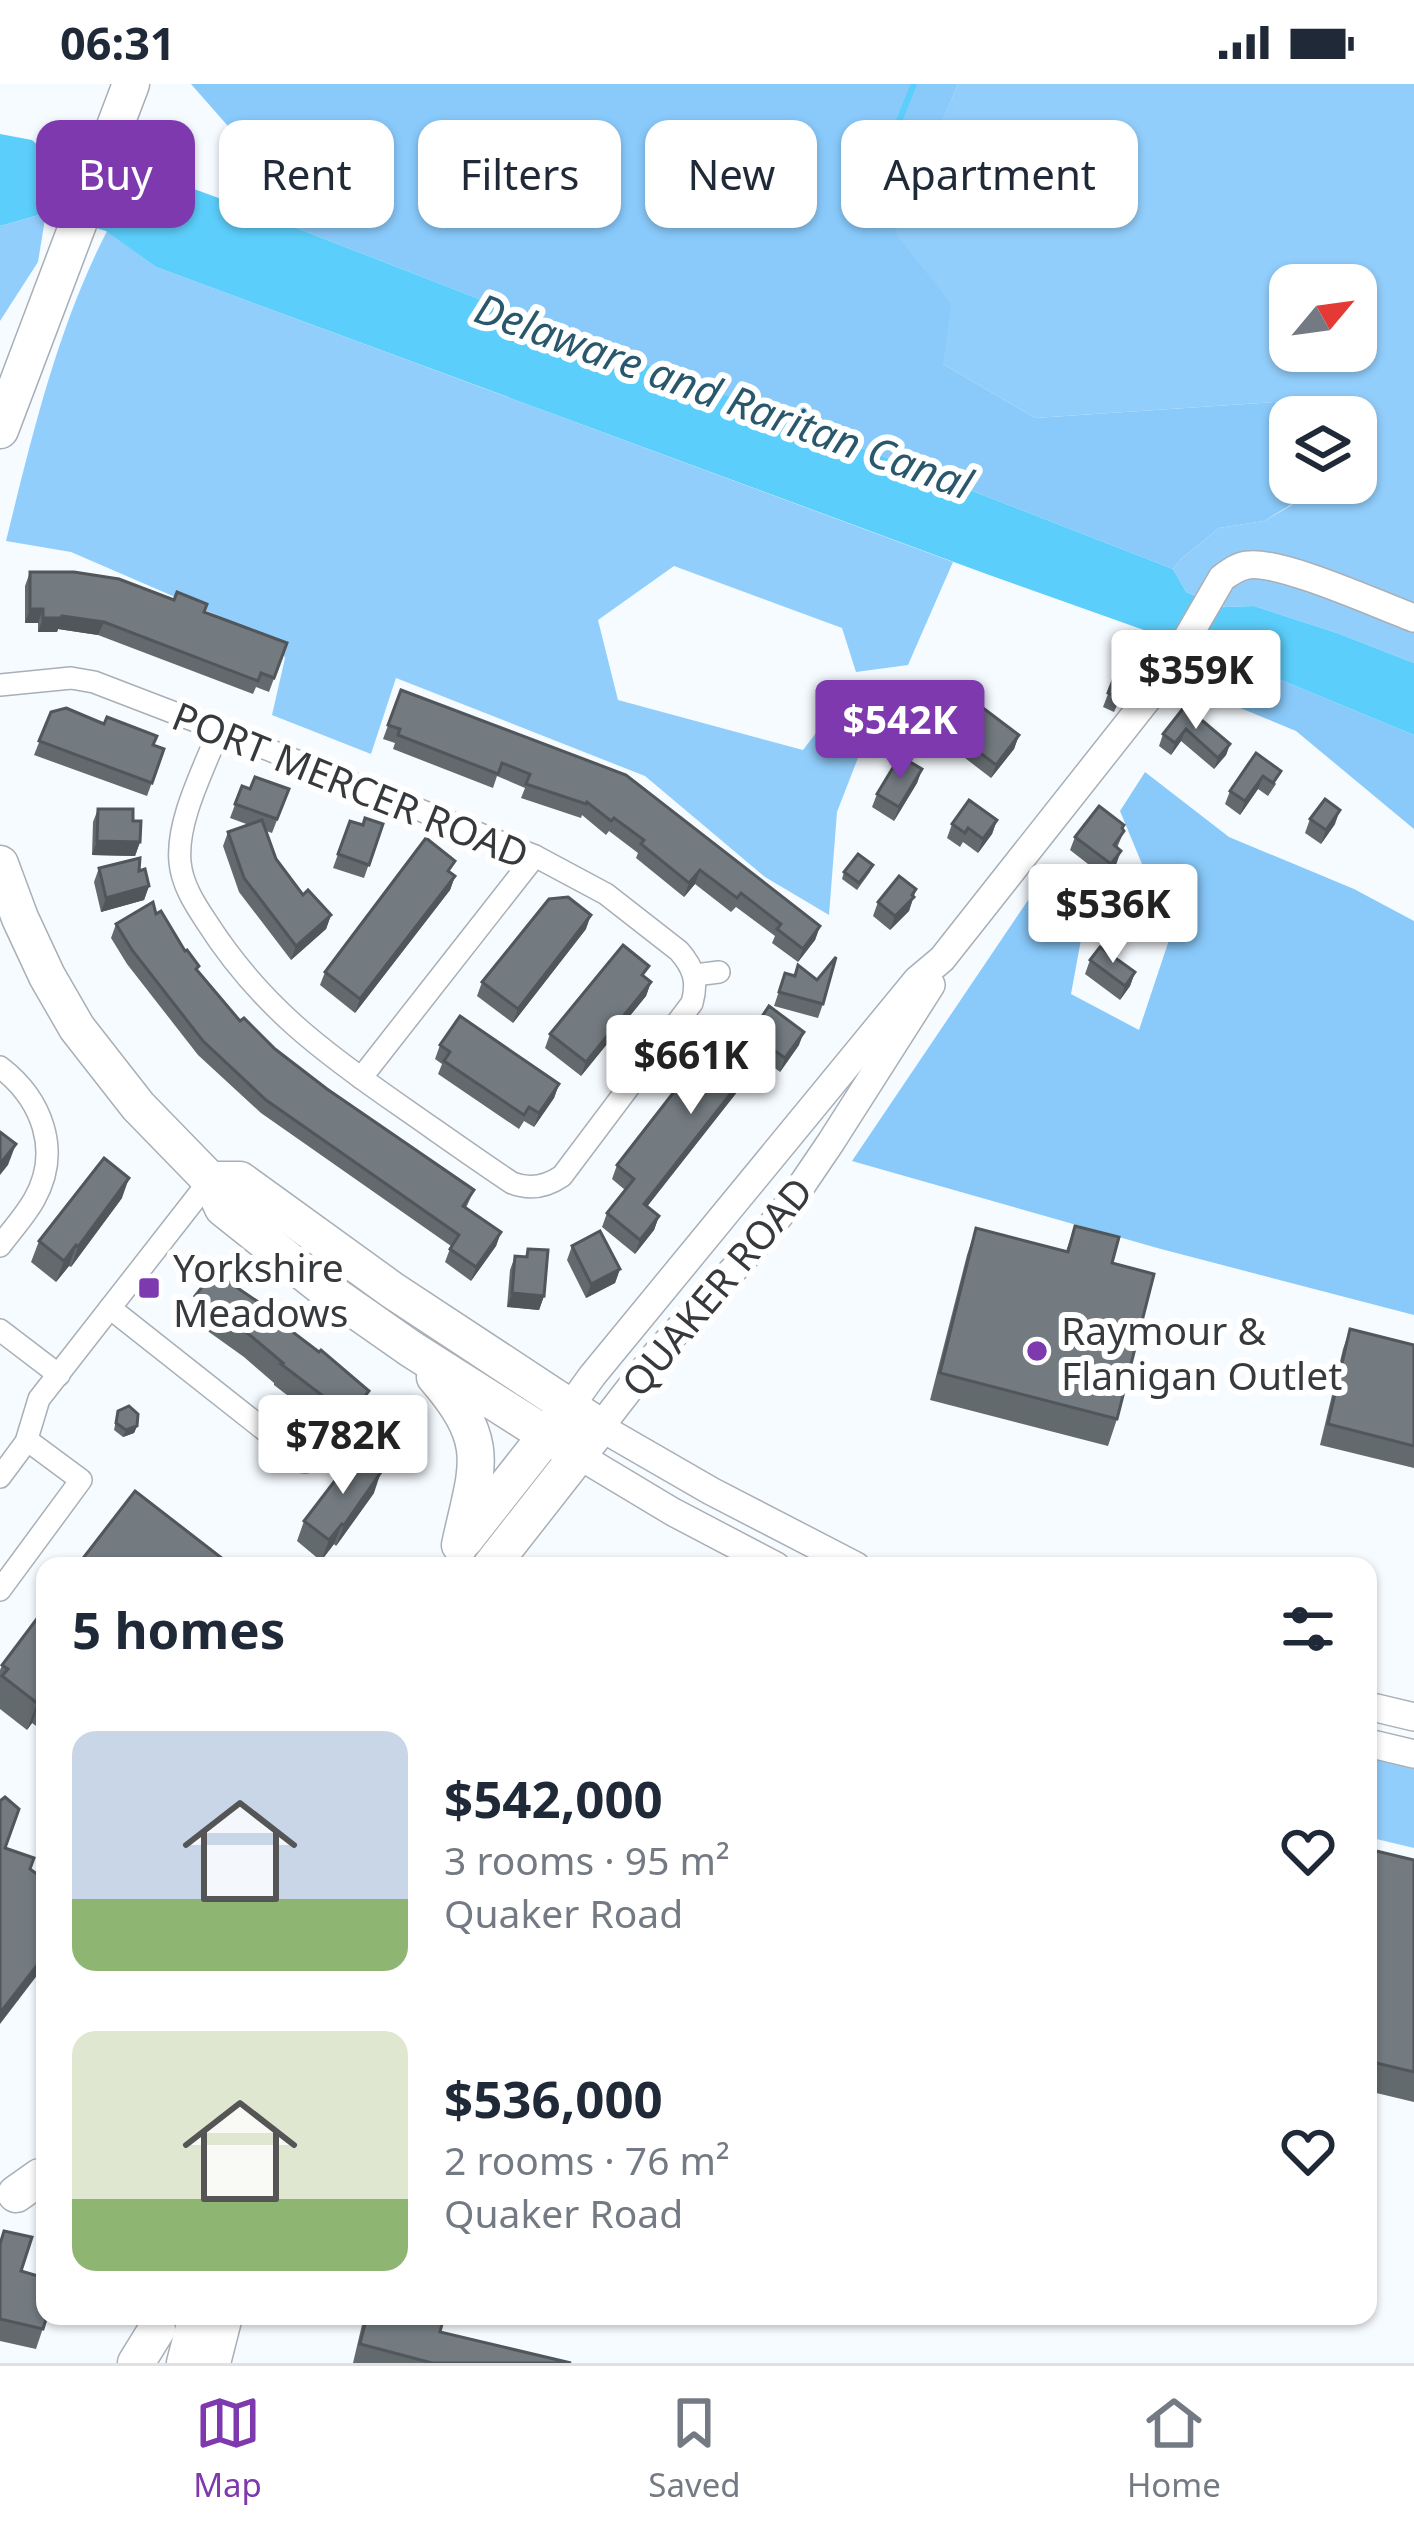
<!DOCTYPE html>
<meta charset="utf-8">
<style>
:root{--surface:#fff;--page:#f6f6f7;--text:#1f2937;--muted:#747a83;--line:#e0e1e3;--accent:#7d39ad}
body{margin:0;font-family:"Noto Sans",sans-serif;background:var(--page);color:var(--text);height:100vh;display:flex;flex-direction:column;font-size:45px;white-space:nowrap}
*{box-sizing:border-box;margin:0}
p{font-size:39px;color:var(--muted)}
.icon{flex:none;width:66px;height:66px;fill:none;stroke:currentColor;stroke-width:2;stroke-linecap:round;stroke-linejoin:round}
.map{position:relative;flex:1;overflow:hidden}
.sheet{position:absolute;left:36px;top:1473px;width:1341px;height:768px;display:flex;flex-direction:column;background:var(--surface);border-radius:24px;box-shadow:0 3px 9px #0004}
.sheet>*{flex:none}
.top-card{position:absolute;left:36px;top:36px;width:1344px;height:108px;display:flex;gap:24px}
.needle{width:78px;rotate:61deg}
.buttons{position:absolute;left:1269px;top:180px;display:grid;gap:24px}
.buttons a{display:grid;place-items:center;width:108px;height:108px;border-radius:24px;background:var(--surface);box-shadow:0 3px 9px #0004;font-size:60px}
.price{position:absolute;translate:-50% -102px;padding:0 27px;border-radius:12px;background:#fff;color:#222;font-size:39px;line-height:78px;filter:drop-shadow(0 3px 6px #0008)}
.price::after{content:'';position:absolute;left:50%;top:72px;width:36px;height:27px;margin-left:-18px;background:inherit;clip-path:polygon(0 0,100% 0,50% 100%)}
.price.on{background:var(--accent);color:#fff}
ul{padding:0;list-style:none}
li{display:flex;align-items:center;gap:36px;height:300px;padding:0 36px}
li span{display:grid;place-items:center;flex:none;width:336px;height:240px;border-radius:24px;color:#555}
li>.icon{margin-inline-start:auto}
span .icon{width:144px;height:144px;fill:#fffc;stroke-width:1}
li b{font-size:51px}
h2{display:flex;justify-content:space-between;align-items:center;height:144px;padding:0 36px;font-size:51px}
.chip{padding:0 42px;border-radius:24px;background:var(--surface);box-shadow:0 3px 9px #0004;font-size:42px;line-height:108px}
.chip.on{background:var(--accent);color:#fff}
.status{display:flex;justify-content:space-between;align-items:center;height:84px;padding:0 60px;background:var(--surface);direction:ltr}
.status svg{height:33px;fill:currentColor}
.menu{display:flex;justify-content:space-around;align-items:center;height:168px;border-top:3px solid var(--line);background:var(--surface);font-size:33px;color:var(--muted)}
.menu a{display:grid;justify-items:center;gap:6px}
.menu .on{color:var(--accent)}
.map>svg:first-child{display:block}
.green{fill:#92cefc;fill-rule:evenodd}
.forest{fill:#89cafb}
.water{fill:#5ccefb}
.lines{fill:none;stroke-linecap:round;stroke-linejoin:round}
.stream{stroke:#5ccefb;stroke-width:6}
.minor-casing{stroke:#a8afb6;stroke-width:24}
.tertiary-casing{stroke:#a8afb6;stroke-width:30}
.primary-casing{stroke:#a8afb6;stroke-width:39}
.trunk-casing{stroke:#a8afb6;stroke-width:39}
.minor{stroke:#fff;stroke-width:21}
.tertiary{stroke:#fff;stroke-width:27}
.primary{stroke:#fff;stroke-width:36}
.trunk{stroke:#fff;stroke-width:36}
.wall{fill:#636a6e}
.shaded-wall{fill:#50565a}
.building{fill:#737b80;stroke:#50565a;stroke-width:3}
.poi-dot{fill:#7d39ad;stroke:#fff;stroke-width:4.5}
.labels{text-anchor:middle;dominant-baseline:central;stroke-width:12;stroke-linejoin:round;paint-order:stroke}
.street-label{font-size:39px;fill:#363a3c;stroke:#fff}
.poi-label{font-size:39px;fill:#363a3c;stroke:#fff;text-anchor:start}
.water-label{font-size:42px;font-style:italic;fill:#29586c;stroke:#fff}
</style>
<div class="status"><b>06:31</b><svg viewBox="0 0 49 12"><path d="M0 12V9h3v3zM5 12V6h3v6zM10 12V3h3v9zM15 12V0h3v12zM26 1h20v11H26zM47 4h2v5h-2z"/></svg></div>
<div class="map">
<svg width="1414" height="2279" viewBox="0 0 1414 2279">
<rect width="100%" height="100%" fill="#f6fbff"/>
<!-- green -->
<g class="green">
<path d="M 958,0 L 1414,0 L 1414,579 L 1337,549 L 1254,522 L 1225,523 L 1186,508 L 1173,485 L 1181,475 L 1219,444 L 1264,437 L 1292,421 L 1295,399 L 1356,399 L 1356,333 L 1303,333 L 1304,316 L 1035,334 L 943,280 L 894,149 ZM 1290,201 L 1356,201 L 1356,267 L 1290,267 Z"/>
<polygon points="46,129 38,178 0,237 0,142"/>
<path d="M 107,147 L 156,183 L 953,478 L 908,581 L 856,588 L 842,544 L 674,482 L 598,536 L 618,616 L 803,666 L 845,611 L 875,630 L 837,728 L 829,831 L 765,793 L 645,692 L 396,594 L 371,670 L 272,631 L 285,574 L 277,557 L 71,468 L 6,457 C 32,352 57,245 107,147 Z"/>
<polygon points="1368,1671 1414,1681 1414,1764 1368,1753"/>
</g>
<!-- forest -->
<g class="forest">
<polygon points="191,0 958,0 895,149 951,220 943,280 1035,334 1305,316 1303,333 1290,333 1290,399 1295,399 1292,420 1264,437 1219,444 1181,475 1173,485 235,120 256,74"/>
<polygon points="1212,574 1259,587 1414,651 1414,745 1296,647 1211,612"/>
<polygon points="1145,688 1229,753 1354,805 1414,837 1414,1231 1161,1165 852,1077 1047,788 1087,823 1071,910 1139,946 1171,850 1120,727"/>
</g>
<!-- water -->
<polygon class="water" points="0,50 32,56 67,87 134,105 172,97 235,120 1173,485 1186,508 1224,523 1254,522 1337,549 1414,579 1414,651 1259,587 981,488 156,183 106,147 46,129 0,142"/>
<g class="lines">
<!-- stream -->
<polyline class="stream" points="881,103 890,59 914,0"/>
<!-- minor casing -->
<g class="minor-casing">
<g id="minor">
<path d="M 0,601 L 71,594 L 94,598 L 219,646 L 535,772 L 606,810 L 679,867 C 694,884 698,898 692,919 L 562,1092 C 546,1103 530,1106 512,1099 C 476,1075 441,1050 405,1025 C 324,969 260,922 206,837 C 194,819 182,800 180,778 C 176,737 204,685 219,646"/>
<polyline points="695,891 719,888"/>
<path d="M 0,983 C 42,1015 62,1067 34,1116 C 25,1132 11,1147 0,1162"/>
<polyline points="361,994 535,772"/>
<polyline points="110,1224 305,1378"/>
<polyline points="0,1246 59,1291"/>
<polyline points="0,1393 26,1358 39,1315 210,1096"/>
<polyline points="0,1506 81,1396 27,1356"/>
</g>
</g>
<!-- tertiary casing -->
<g class="tertiary-casing">
<g id="tertiary">
<path d="M 569,1324 L 592,1292 L 917,896 L 942,875 L 1164,594 L 1222,494 C 1230,488 1238,482 1248,481 C 1280,476 1379,521 1414,534"/>
<polyline points="578,1371 673,1428 776,1482"/>
<polyline points="856,1482 711,1407 600,1343 658,1268 756,1161 791,1117 831,1058 931,901"/>
<polyline points="1368,1622 1414,1633"/>
<polyline points="1368,1659 1414,1670"/>
</g>
</g>
<!-- primary casing -->
<g class="primary-casing">
<g id="primary">
<polyline points="0,346 131,0"/>
<polyline points="0,780 20,834 47,892 77,944 138,1022 210,1096 223,1124 321,1202 411,1265 578,1371"/>
<polyline points="210,1096 240,1096 392,1206 600,1343 491,1482"/>
<path d="M 435,1293 C 493,1360 477,1382 460,1461"/>
<polyline points="465,1455 561,1333"/>
<polyline points="16,2110 40,2093 45,2092"/>
<polyline points="185,2279 197,2232"/>
</g>
</g>
<!-- trunk casing -->
<g class="trunk-casing">
<g id="trunk">
<polyline points="136,2279 157,2245"/>
<polyline points="212,2279 224,2232"/>
</g>
</g>
<!-- minor -->
<use href="#minor" class="minor"/>
<!-- tertiary -->
<use href="#tertiary" class="tertiary"/>
<!-- primary -->
<use href="#primary" class="primary"/>
<!-- trunk -->
<use href="#trunk" class="trunk"/>
</g>
<!-- wall -->
<g class="wall">
<polygon points="30,488 204,528 287,559 269,608 256,603 253,610 98,551 58,545 57,548 38,548 38,539 25,539 25,502"/>
<polygon points="1121,576 1135,581 1114,628 1103,623"/>
<polygon points="401,606 820,842 815,856 798,878 772,859 775,852 736,823 731,828 695,800 684,813 636,774 638,769 609,747 606,751 582,731 581,734 521,714 525,704 497,692 493,704 393,665 395,659 383,655"/>
<polygon points="1185,622 1230,660 1226,671 1214,685 1181,657 1171,671 1159,662 1163,650"/>
<polygon points="51,628 164,665 147,712 34,671"/>
<polygon points="974,636 1019,651 1014,665 991,694 952,664 957,651"/>
<polygon points="887,651 909,651 898,667 885,658"/>
<polygon points="1256,669 1276,700 1268,712 1258,705 1240,731 1225,720 1230,707"/>
<polygon points="922,685 917,699 894,737 872,723 877,710"/>
<polygon points="242,702 250,705 289,705 272,749 266,747 276,775 303,811 331,831 326,845 291,876 239,808 223,762 228,748 249,741 230,734"/>
<polygon points="98,725 133,737 140,758 135,772 92,771 93,738"/>
<polygon points="1310,735 1335,740 1321,760 1305,749"/>
<polygon points="997,736 992,750 978,769 963,758 960,763 947,754 952,740"/>
<polygon points="350,737 363,741 383,740 364,794 333,784"/>
<polygon points="1123,745 1124,747 1117,764 1116,781 1106,794 1070,766 1075,753"/>
<polygon points="873,781 870,788 857,806 842,795 844,788"/>
<polygon points="99,784 139,787 149,802 144,816 101,828 94,798"/>
<polygon points="451,789 455,792 450,806 355,929 320,901 325,888"/>
<polygon points="916,805 909,827 890,846 873,832 878,818"/>
<polygon points="156,830 198,887 240,937 327,1005 474,1106 466,1124 501,1148 496,1162 471,1197 445,1178 451,1162 261,1029 198,971 127,880 111,854 116,840"/>
<polygon points="1137,834 1132,848 1115,868 1101,856 1106,842"/>
<polygon points="586,845 513,939 477,912 482,898"/>
<polygon points="1090,876 1135,888 1130,902 1120,916 1085,890"/>
<polygon points="798,881 823,920 818,934 774,922 785,889 794,892"/>
<polygon points="645,893 651,898 646,912 581,992 545,964 550,950"/>
<polygon points="757,940 799,961 780,988 763,975 647,1122 659,1132 654,1146 635,1170 602,1143 607,1129 625,1106 612,1095 617,1081 715,966 741,972 753,955 752,954"/>
<polygon points="440,961 559,1000 554,1014 534,1043 524,1037 519,1045 438,990 442,980 435,975"/>
<polygon points="122,1114 71,1183 69,1182 56,1198 31,1178 39,1157"/>
<polygon points="1075,1142 1112,1179 1117,1335 1108,1362 930,1316 967,1171 976,1144 1066,1167"/>
<polygon points="572,1162 620,1185 615,1199 586,1214 567,1176"/>
<polygon points="528,1165 544,1212 539,1226 507,1223 510,1186 515,1172 525,1173"/>
<polygon points="195,1212 266,1227 369,1307 361,1327 341,1353 274,1301 274,1299 244,1273 188,1233"/>
<polygon points="1350,1245 1414,1261 1414,1384 1320,1361 1343,1265"/>
<polygon points="118,1327 137,1342 134,1349 123,1353 114,1346"/>
<polygon points="374,1409 336,1462 334,1460 321,1477 297,1457 304,1437"/>
<polygon points="45,1524 45,1637 39,1644 32,1639 27,1646 0,1625 0,1586 2,1581"/>
<polygon points="1368,1765 1414,1776 1414,2018 1368,2007"/>
<polygon points="0,2158 21,2187 47,2232 36,2265 0,2257"/>
<polygon points="364,2232 444,2232 440,2248 571,2279 353,2279"/>
</g>
<!-- shaded-wall -->
<g class="shaded-wall">
<polygon points="30,525 43,525 38,539 25,539"/>
<polygon points="62,532 104,538 98,551 58,545 57,548 38,548 43,534"/>
<polygon points="1186,645 1181,657 1171,671 1175,659"/>
<polygon points="1019,651 1014,665 991,694 996,681"/>
<polygon points="1230,660 1226,671 1214,685 1218,674"/>
<polygon points="922,685 917,699 894,737 899,723"/>
<polygon points="1263,692 1258,705 1240,731 1245,717"/>
<polygon points="1340,726 1335,740 1321,760 1326,746"/>
<polygon points="997,736 992,750 978,769 983,755"/>
<polygon points="97,757 140,758 135,772 92,771"/>
<polygon points="1121,767 1116,781 1106,794 1111,780"/>
<polygon points="700,786 695,800 684,813 689,799"/>
<polygon points="455,792 450,806 355,929 360,915"/>
<polygon points="149,802 144,816 101,828 106,814"/>
<polygon points="916,805 909,827 890,846 895,832"/>
<polygon points="331,831 326,845 291,876 296,862"/>
<polygon points="591,831 586,845 513,939 518,925"/>
<polygon points="1137,834 1132,848 1115,868 1120,854"/>
<polygon points="820,842 815,856 798,878 803,865"/>
<polygon points="1135,888 1130,902 1120,916 1125,902"/>
<polygon points="651,898 646,912 581,992 586,978"/>
<polygon points="804,948 799,961 780,988 785,974"/>
<polygon points="768,962 763,975 639,1133 644,1120"/>
<polygon points="559,1000 554,1014 534,1043 539,1029"/>
<polygon points="16,1060 8,1081 0,1091 0,1080"/>
<polygon points="129,1094 122,1114 71,1183 78,1163"/>
<polygon points="659,1132 654,1146 635,1170 640,1156"/>
<polygon points="501,1148 496,1162 471,1197 476,1183"/>
<polygon points="76,1161 69,1182 56,1198 64,1177"/>
<polygon points="620,1185 615,1199 586,1214 591,1200"/>
<polygon points="512,1209 544,1212 539,1226 507,1223"/>
<polygon points="369,1307 361,1327 341,1353 349,1332"/>
<polygon points="137,1342 134,1349 123,1353 126,1346"/>
<polygon points="381,1388 374,1409 336,1462 344,1441"/>
<polygon points="342,1440 334,1460 321,1477 329,1456"/>
<polygon points="42,1612 32,1639 27,1646 37,1619"/>
<polygon points="45,1871 45,1881 0,1940 0,1929"/>
</g>
<!-- building -->
<g class="building">
<polygon points="30,488 74,488 119,495 174,516 177,508 207,520 204,528 287,559 274,594 261,589 258,597 104,538 62,532 62,534 43,534 43,525 30,525"/>
<polygon points="1121,576 1135,581 1119,614 1108,609"/>
<polygon points="401,606 626,691 820,842 803,865 777,845 781,840 741,809 737,814 700,786 689,799 641,760 644,756 614,734 611,737 587,718 586,720 526,700 530,690 502,679 498,690 398,651 400,645 388,641"/>
<polygon points="1185,622 1230,660 1218,674 1186,645 1175,659 1163,650"/>
<polygon points="66,624 104,640 107,633 157,652 153,661 164,665 152,699 39,657 51,628"/>
<polygon points="983,624 1019,651 996,681 957,651 971,633 974,636"/>
<polygon points="899,635 912,644 900,660 887,651"/>
<polygon points="1256,669 1281,687 1273,699 1263,692 1245,717 1230,707"/>
<polygon points="900,672 922,685 899,723 877,710"/>
<polygon points="255,693 289,705 277,735 235,720 242,702 250,705"/>
<polygon points="1325,715 1340,726 1326,746 1310,735"/>
<polygon points="969,716 997,736 983,755 968,744 965,749 952,740"/>
<polygon points="1099,722 1124,741 1122,744 1124,747 1114,761 1121,767 1111,780 1075,753"/>
<polygon points="98,725 133,725 133,737 141,737 140,758 97,757"/>
<polygon points="365,734 383,740 369,781 338,770 350,737 363,741"/>
<polygon points="262,736 276,775 303,811 308,806 331,831 296,862 244,794 228,748"/>
<polygon points="426,754 455,777 448,787 455,792 360,915 325,888"/>
<polygon points="858,770 873,781 859,799 844,788"/>
<polygon points="140,774 139,787 145,785 149,802 106,814 99,784"/>
<polygon points="899,792 916,805 912,811 914,813 895,832 878,818"/>
<polygon points="568,813 591,831 518,925 482,898 549,815"/>
<polygon points="153,818 156,830 161,827 185,867 187,866 199,882 196,885 240,937 244,934 275,965 327,1005 474,1106 463,1122 501,1148 476,1183 450,1165 459,1151 266,1016 203,957 132,866 116,840"/>
<polygon points="1123,822 1137,834 1120,854 1106,842"/>
<polygon points="623,861 649,882 642,891 651,898 586,978 550,950"/>
<polygon points="1100,863 1135,888 1125,902 1090,876"/>
<polygon points="836,873 823,920 779,908 785,889 795,892 798,881 817,896"/>
<polygon points="769,922 804,948 785,974 768,962 644,1120 659,1132 640,1156 607,1129 634,1095 617,1081 709,963 715,966 722,957 741,972 761,943 757,940"/>
<polygon points="460,932 559,1000 539,1029 529,1023 524,1031 444,977 450,968 440,961"/>
<polygon points="0,1048 16,1060 0,1080"/>
<polygon points="104,1074 129,1094 78,1163 76,1161 64,1177 39,1157"/>
<polygon points="1075,1142 1119,1153 1112,1179 1154,1190 1117,1335 940,1289 976,1144 1068,1168"/>
<polygon points="600,1147 620,1185 591,1200 572,1162"/>
<polygon points="528,1165 548,1166 544,1212 512,1209 515,1172 527,1173"/>
<polygon points="214,1188 267,1224 265,1227 319,1268 321,1266 369,1307 349,1332 281,1280 283,1279 251,1252 195,1212"/>
<polygon points="1350,1245 1414,1261 1414,1362 1328,1340"/>
<polygon points="129,1322 138,1330 137,1342 126,1346 116,1339 118,1327"/>
<polygon points="356,1369 381,1388 344,1441 342,1440 329,1456 304,1437"/>
<polygon points="135,1407 232,1482 77,1482"/>
<polygon points="45,1524 45,1614 42,1612 37,1619 2,1592 8,1585 2,1581"/>
<polygon points="5,1713 19,1725 5,1764 34,1774 30,1785 45,1796 45,1871 0,1929 0,1717"/>
<polygon points="1368,1765 1414,1776 1414,1988 1368,1977"/>
<polygon points="4,2147 32,2153 21,2187 45,2194 45,2232 47,2232 43,2245 0,2235 0,2160"/>
<polygon points="367,2232 444,2232 440,2248 571,2279 432,2279 360,2260"/>
</g>
<!-- markers -->
<g class="poi-dot">
<rect x="137" y="1192" width="24" height="24" rx="6"/>
<circle cx="1037" cy="1267" r="12"/>
</g>
<g class="labels">
<!-- street labels -->
<g class="street-label">
<text transform="translate(351 700) rotate(22)">PORT MERCER ROAD</text>
<text transform="translate(716 1202) rotate(-50)">QUAKER ROAD</text>
</g>
<!-- poi labels -->
<g class="poi-label">
<text x="173" y="1182">Yorkshire<tspan x="173" dy="45">Meadows</tspan></text>
<text x="1061" y="1245">Raymour &amp;<tspan x="1061" dy="45">Flanigan Outlet</tspan></text>
</g>
<!-- water labels -->
<g class="water-label">
<text transform="translate(724 311) rotate(20)">Delaware and Raritan Canal</text>
</g>
</g>
</svg>
<div class="buttons">
<a><svg class="needle" viewBox="-14 -14 28 28"><path d="M0-13l5 13h-10z" fill="#e53935"/><path d="M0 13l5-13h-10z" fill="#747a83"/></svg></a>
<a><svg class="icon" aria-label="layers" viewBox="0 0 24 24"><path d="M12 4l9 5-9 5-9-5zM3 14l9 5 9-5"/></svg></a>
</div>
<b class="price" style="left:1196px;top:648px">$359K</b>
<b class="price on" style="left:900px;top:698px">$542K</b>
<b class="price" style="left:1113px;top:882px">$536K</b>
<b class="price" style="left:691px;top:1033px">$661K</b>
<b class="price" style="left:343px;top:1413px">$782K</b>
<div class="top-card">
<a class="chip on">Buy</a>
<a class="chip">Rent</a>
<a class="chip">Filters</a>
<a class="chip">New</a>
<a class="chip">Apartment</a>
</div>
<section class="sheet">
<h2>5 homes<svg class="icon" aria-label="filters" viewBox="0 0 24 24"><path d="M4 7h16M4 17h16"/><circle cx="9" cy="7" r="2"/><circle cx="15" cy="17" r="2"/></svg></h2>
<ul>
<li><span style="background:linear-gradient(#c9d6e8 70%,#8fb573 0)"><svg class="icon" aria-label="home" viewBox="0 0 24 24"><path d="M3 11l9-7 9 7M6 9v11h12V9"/></svg></span><div><b>$542,000</b><p>3 rooms · 95 m²</p><p>Quaker Road</p></div><svg class="icon" aria-label="heart" viewBox="0 0 24 24"><path d="M12 20l-8-8c-3-5 5-10 8-4 3-6 11-1 8 4z"/></svg></li>
<li><span style="background:linear-gradient(#dfe7d0 70%,#8fb573 0)"><svg class="icon" aria-label="home" viewBox="0 0 24 24"><path d="M3 11l9-7 9 7M6 9v11h12V9"/></svg></span><div><b>$536,000</b><p>2 rooms · 76 m²</p><p>Quaker Road</p></div><svg class="icon" aria-label="heart" viewBox="0 0 24 24"><path d="M12 20l-8-8c-3-5 5-10 8-4 3-6 11-1 8 4z"/></svg></li>
</ul>
</section>
</div>
<nav class="menu">
<a class="on"><svg class="icon" aria-label="map" viewBox="0 0 24 24"><path d="M3 6l6-2 6 2 6-2v14l-6 2-6-2-6 2zM9 4v14M15 6v14"/></svg>Map</a>
<a><svg class="icon" aria-label="saved" viewBox="0 0 24 24"><path d="M7 4h10v16l-5-4-5 4z"/></svg>Saved</a>
<a><svg class="icon" aria-label="home" viewBox="0 0 24 24"><path d="M3 11l9-7 9 7M6 9v11h12V9"/></svg>Home</a>
</nav>
